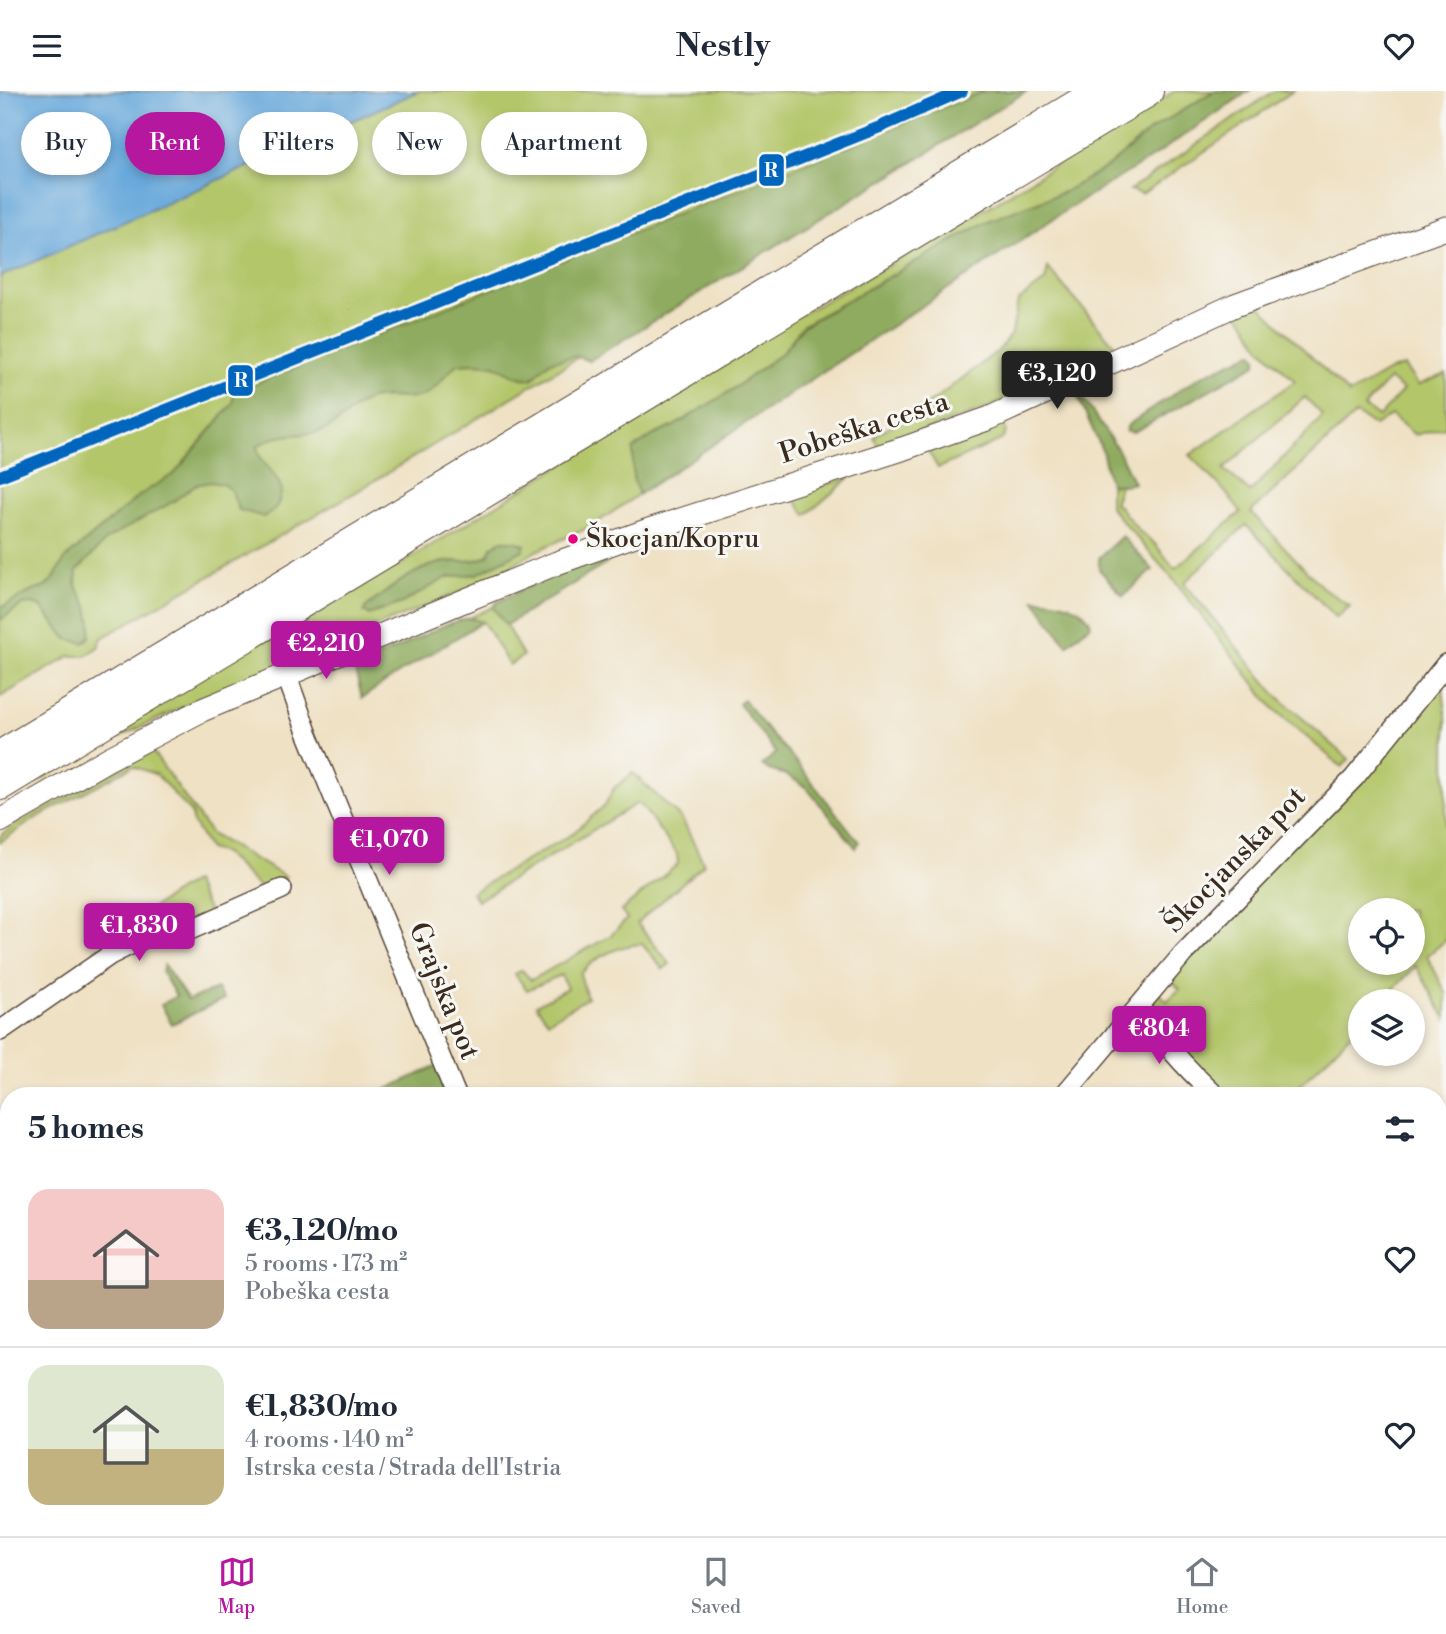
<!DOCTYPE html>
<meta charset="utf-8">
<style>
:root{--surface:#fff;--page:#f6f6f7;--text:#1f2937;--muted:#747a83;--line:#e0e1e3;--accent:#b5179e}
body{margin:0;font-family:"Libre Bodoni",serif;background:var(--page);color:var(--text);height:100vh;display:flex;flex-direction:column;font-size:26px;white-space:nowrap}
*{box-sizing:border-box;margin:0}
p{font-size:23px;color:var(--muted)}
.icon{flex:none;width:38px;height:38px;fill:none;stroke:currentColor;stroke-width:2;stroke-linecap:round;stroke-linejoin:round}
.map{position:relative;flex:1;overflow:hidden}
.details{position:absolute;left:0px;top:996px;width:1447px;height:450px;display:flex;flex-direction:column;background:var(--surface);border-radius:28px 28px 0 0;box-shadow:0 4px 10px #0003}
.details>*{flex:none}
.top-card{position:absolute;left:21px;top:21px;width:700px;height:63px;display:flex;gap:14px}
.buttons{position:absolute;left:1348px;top:807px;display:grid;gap:14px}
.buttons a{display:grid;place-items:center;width:77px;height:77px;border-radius:50%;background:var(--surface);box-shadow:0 4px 10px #0003;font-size:35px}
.price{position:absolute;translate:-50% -60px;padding:0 16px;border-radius:7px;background:var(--accent);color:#fff;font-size:23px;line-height:46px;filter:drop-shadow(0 2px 4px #0008)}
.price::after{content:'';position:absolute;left:50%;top:42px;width:21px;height:16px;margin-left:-10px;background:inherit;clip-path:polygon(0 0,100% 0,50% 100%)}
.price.on{background:#222;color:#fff}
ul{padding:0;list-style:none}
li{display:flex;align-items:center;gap:21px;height:175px;padding:0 28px}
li+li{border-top:2px solid var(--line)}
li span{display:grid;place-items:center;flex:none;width:196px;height:140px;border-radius:21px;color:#555}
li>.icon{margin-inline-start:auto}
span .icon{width:84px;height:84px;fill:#fffc;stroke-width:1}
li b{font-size:30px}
h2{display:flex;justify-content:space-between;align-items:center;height:84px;padding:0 28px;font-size:30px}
.tag{padding:0 24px;border-radius:32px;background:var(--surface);box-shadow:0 4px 10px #0003;font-size:24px;line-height:63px}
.tag.on{background:var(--accent);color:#fff}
header{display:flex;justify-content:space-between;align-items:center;height:91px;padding:0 28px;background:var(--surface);font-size:32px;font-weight:700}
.dock{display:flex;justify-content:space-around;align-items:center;height:98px;border-top:2px solid var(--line);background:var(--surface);font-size:19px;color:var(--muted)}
.dock a{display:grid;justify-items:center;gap:4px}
.dock .on{color:var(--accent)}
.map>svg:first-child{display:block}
.green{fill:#b4c66a;stroke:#787844;stroke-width:2;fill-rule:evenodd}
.forest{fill:#8fab5e;stroke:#656a3e;stroke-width:2}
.water{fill:#67a8db;stroke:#51697c;stroke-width:2}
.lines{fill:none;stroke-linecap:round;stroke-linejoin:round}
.minor-casing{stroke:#564537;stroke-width:22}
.tertiary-casing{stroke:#564537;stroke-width:25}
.trunk-casing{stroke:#564537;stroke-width:34}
.minor{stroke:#fff;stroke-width:19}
.tertiary{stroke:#fff;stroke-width:23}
.trunk{stroke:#fff;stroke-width:32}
.rail-1-casing{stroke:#f6f6f2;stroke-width:18}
.rail-1{stroke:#0065bd;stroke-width:12}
.bus-dot{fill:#e5007d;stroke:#f6f6f2;stroke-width:2.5}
.labels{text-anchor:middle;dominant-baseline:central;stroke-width:6;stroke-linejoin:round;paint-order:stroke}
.bus-label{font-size:26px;fill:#3b2a1e;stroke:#f6f6f2;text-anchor:start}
.street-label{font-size:28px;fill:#3b2a1e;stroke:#f6f6f2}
.line-badge{stroke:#f6f6f2;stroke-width:2.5}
.badge-label{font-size:19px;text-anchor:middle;font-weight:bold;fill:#fff}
</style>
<header><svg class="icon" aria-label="menu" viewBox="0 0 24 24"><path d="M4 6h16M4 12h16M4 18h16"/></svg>Nestly<svg class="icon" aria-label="heart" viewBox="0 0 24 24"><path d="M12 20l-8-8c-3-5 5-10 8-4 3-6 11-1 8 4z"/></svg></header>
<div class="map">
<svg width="1446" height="1445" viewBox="0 0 1446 1445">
<rect width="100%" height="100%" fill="#f6f6f2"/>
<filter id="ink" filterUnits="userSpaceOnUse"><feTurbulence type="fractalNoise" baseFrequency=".0143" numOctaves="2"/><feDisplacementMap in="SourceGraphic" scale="14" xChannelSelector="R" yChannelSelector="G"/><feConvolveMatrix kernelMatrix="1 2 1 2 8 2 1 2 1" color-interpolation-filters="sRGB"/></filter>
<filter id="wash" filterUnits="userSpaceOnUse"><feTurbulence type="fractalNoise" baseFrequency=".00686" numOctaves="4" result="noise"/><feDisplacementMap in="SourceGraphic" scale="28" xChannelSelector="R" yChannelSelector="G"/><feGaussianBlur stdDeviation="1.57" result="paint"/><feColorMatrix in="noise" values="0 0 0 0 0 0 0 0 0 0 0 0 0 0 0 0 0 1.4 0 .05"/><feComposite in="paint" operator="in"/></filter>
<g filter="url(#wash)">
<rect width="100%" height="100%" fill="#efe1c4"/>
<!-- green -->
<g class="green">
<polygon points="0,0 1024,0 895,83 724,178 356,401 102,547 98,556 86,565 70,565 0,606"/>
<path d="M 1175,0 L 1214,0 L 1151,39 L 1107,76 L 1064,101 L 986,131 L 803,234 L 782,262 L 729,301 L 674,335 L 652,345 L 633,387 L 639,403 L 592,435 L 536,460 L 487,490 L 198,609 L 84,663 L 12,706 L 8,700 L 318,513 L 401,473 L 678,302 L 764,244 L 956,136 ZM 488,465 L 477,483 L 448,486 L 364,521 L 365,517 C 381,505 422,477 440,472 C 456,468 472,473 488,465 Z"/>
<polygon points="1274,0 1293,0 1142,103 1130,99"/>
<polygon points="1048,177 1115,255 988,317 878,356 874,345 934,309 999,259 1012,241 1018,210 1045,190"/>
<path d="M 1258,213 L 1349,303 L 1391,279 L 1404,275 L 1418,294 L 1446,283 L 1446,336 L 1415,344 L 1391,324 L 1375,335 L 1356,323 L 1251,421 L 1322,496 L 1350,515 L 1336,527 L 1246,434 L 1184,492 L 1276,604 L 1349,668 L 1342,676 L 1274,618 L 1172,487 L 1110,416 L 1110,393 L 1120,394 L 1114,413 L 1119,415 L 1139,440 L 1155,453 L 1175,478 L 1241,421 L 1221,396 L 1190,364 L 1295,290 L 1262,258 L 1238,221 ZM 1389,288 L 1403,299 L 1379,326 L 1364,316 ZM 1305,306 L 1323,325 L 1250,401 L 1224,378 Z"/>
<path d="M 1003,331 C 1007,338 1007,343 1001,349 L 938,377 L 928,360 Z"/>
<polygon points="852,385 806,424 795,409 798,403"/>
<polygon points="493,516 506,534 523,565 509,574 483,531 469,527"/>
<path d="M 1442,589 L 1446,624 L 1446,849 L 1427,865 L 1446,902 L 1446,928 L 1416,875 L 1382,910 L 1360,910 L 1360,933 L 1291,1004 L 1224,1004 L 1197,980 L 1149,915 L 1157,900 L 1167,910 L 1180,898 L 1168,887 ZM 1360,819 L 1412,819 L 1412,872 L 1360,872 Z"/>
<polygon points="152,660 211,743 286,786 260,797 224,762 209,758 192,730 192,723 157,684 133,675 36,727 0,751 0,745 16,733"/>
<path d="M 633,682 L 682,728 L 704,773 L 637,832 L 670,873 L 663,878 L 642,853 C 620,854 594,866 580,883 L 587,907 L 548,930 L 536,914 L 567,897 L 561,884 L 527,899 L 515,883 L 522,879 L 531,889 L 610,845 L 627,828 L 621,820 L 678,773 L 677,763 L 641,714 L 636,713 L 477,810 L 472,801 L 572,743 L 605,714 L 614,697 Z"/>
<path d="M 194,791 L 210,823 L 128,847 C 131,842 133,835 136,831 C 142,823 185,794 194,791 Z"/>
<polygon points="1446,1412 1446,1445 1435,1445 1426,1437 1438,1437 1439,1414"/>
<polygon points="1129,1437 1165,1437 1167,1440 1156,1445 1117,1445"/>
</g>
<!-- forest -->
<g class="forest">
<path d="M 985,0 L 1027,0 L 589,270 L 575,265 L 549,271 L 532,288 C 519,288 510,282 499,276 C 487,271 470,272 457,273 C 448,281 440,292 431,300 C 413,314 388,301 368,309 C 350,316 338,337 318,341 C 296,346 275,341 257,356 C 261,375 276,379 282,399 L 278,413 L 273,420 L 264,426 L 239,419 L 231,399 L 222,393 L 210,391 L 195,394 L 174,410 L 107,448 L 77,480 L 76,495 L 88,516 L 91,533 L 90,546 L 84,552 L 67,548 L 41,516 L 33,513 L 22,514 L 0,529 L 0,517 L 32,500 L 45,496 L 54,487 L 65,468 L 140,404 L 175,382 L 233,312 L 234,301 Z"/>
<polygon points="1214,0 1249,0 1148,69 1071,116 639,403 633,387 633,358 652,345 674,335 729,301 782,262 803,235 986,131 1064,101 1107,76 1151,39"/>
<polygon points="1253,261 1257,267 1256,273 1134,341 1126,340 1128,334 1199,286"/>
<polygon points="1078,306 1085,310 1118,359 1134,392 1126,394 1110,393 1102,359"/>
<polygon points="1122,445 1153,479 1123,505 1099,478 1099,467"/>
<path d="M 500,450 L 515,450 L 525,454 L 523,459 L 477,483 L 448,486 L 402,512 L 369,524 L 364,521 L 365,517 C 386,501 412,478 440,472 C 456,469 472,473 488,465 L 492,456 Z"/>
<polygon points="599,465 607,472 506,534 493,516 497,511 571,475"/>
<path d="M 1034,508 C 1054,509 1083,512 1091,533 L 1067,554 Z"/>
<path d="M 469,527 L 482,531 L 398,583 L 362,607 L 355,579 C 372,567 388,561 406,553 C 428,543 446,531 469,527 Z"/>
<polygon points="744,609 772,645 788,661 859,751 856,757 806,696 786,684 769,679 762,674 776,662 739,613"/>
<polygon points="164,874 188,909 217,898 224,908 172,933 161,914 176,905 162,881"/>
<polygon points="438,974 450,1004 379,1004 381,1001"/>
</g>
<!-- water -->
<polygon class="water" points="0,0 419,0 0,186"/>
</g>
<g filter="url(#ink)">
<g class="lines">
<!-- minor casing -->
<g class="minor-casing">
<g id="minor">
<polyline points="286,583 307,641 456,1004"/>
<path d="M 1139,916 C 1160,949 1187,978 1215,1004"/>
<polyline points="0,940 110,864 150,844 192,838 282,798"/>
<polyline points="1064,1004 1183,863 1354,687 1446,573"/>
<polyline points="1438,1187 1446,1191"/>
<polyline points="1438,1363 1446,1356"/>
<polyline points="628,1437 631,1445"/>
<polyline points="1376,1437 1376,1445"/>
<polyline points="647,1445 660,1437"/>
</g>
</g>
<!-- tertiary casing -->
<g class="tertiary-casing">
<polyline id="tertiary" points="0,730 108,668 202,619 466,509 557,472 646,440 902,358 990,327 1235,214 1446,137"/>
</g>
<!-- trunk casing -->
<g class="trunk-casing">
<g id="trunk">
<polyline points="0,666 1102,0"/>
<polyline points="0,693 1147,0"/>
</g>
</g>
<!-- minor -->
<use href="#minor" class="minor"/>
<!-- tertiary -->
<use href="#tertiary" class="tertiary"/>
<!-- trunk -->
<use href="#trunk" class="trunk"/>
<!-- rail-1 casing -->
<g class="rail-1-casing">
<polyline id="rail-1" points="0,385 880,36 962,0"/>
</g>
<!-- rail-1 -->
<use href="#rail-1" class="rail-1"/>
</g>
</g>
<!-- markers -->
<circle class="bus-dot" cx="573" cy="448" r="6"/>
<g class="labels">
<!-- bus labels -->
<g class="bus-label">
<text x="586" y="448">Škocjan/Kopru</text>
</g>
<!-- street labels -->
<g class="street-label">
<text transform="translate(864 337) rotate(-18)">Pobeška cesta</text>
<text transform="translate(1235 769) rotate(-46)">Škocjanska pot</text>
<text transform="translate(444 900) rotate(68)">Grajska pot</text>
</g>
</g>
<g class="line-badge">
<rect x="758" y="62" width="27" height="34" rx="7" fill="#0065bd"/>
<rect x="227" y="273" width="27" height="33" rx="7" fill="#0065bd"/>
</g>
<g class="badge-label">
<text x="771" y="86">R</text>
<text x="241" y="296">R</text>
</g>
</svg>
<div class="buttons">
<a><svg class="icon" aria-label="locate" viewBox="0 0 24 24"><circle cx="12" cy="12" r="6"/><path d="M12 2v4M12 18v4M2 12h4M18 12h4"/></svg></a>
<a><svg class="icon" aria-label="layers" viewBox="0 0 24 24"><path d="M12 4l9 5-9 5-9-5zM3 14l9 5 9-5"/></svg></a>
</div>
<b class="price on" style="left:1057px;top:320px">€3,120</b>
<b class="price" style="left:326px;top:590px">€2,210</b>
<b class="price" style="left:389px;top:786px">€1,070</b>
<b class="price" style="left:139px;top:872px">€1,830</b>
<b class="price" style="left:1159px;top:975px">€804</b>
<div class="top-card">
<a class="tag">Buy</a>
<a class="tag on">Rent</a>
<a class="tag">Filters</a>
<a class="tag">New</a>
<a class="tag">Apartment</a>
</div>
<section class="details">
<h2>5 homes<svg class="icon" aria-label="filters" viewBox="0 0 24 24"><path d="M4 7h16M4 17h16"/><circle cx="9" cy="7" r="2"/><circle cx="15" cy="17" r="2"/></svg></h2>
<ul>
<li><span style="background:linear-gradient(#f6c9c9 65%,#b9a48a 0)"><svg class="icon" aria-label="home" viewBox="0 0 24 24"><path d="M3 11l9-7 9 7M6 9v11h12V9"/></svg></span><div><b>€3,120/mo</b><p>5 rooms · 173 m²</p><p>Pobeška cesta</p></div><svg class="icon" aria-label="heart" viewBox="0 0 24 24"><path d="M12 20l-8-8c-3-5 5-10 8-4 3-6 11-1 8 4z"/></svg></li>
<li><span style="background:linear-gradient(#dfe7d0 60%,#c2b280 0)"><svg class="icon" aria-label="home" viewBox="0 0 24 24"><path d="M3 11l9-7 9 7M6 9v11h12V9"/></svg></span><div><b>€1,830/mo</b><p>4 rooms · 140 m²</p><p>Istrska cesta / Strada dell'Istria</p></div><svg class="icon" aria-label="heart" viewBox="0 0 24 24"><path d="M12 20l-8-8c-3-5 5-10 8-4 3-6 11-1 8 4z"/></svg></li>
</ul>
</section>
</div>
<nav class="dock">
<a class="on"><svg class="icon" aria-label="map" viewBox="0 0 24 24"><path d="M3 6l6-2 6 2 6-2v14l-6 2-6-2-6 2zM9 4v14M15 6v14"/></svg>Map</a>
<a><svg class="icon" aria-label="saved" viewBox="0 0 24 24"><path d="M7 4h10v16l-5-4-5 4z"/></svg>Saved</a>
<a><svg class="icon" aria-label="home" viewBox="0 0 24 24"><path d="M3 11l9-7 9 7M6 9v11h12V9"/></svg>Home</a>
</nav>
